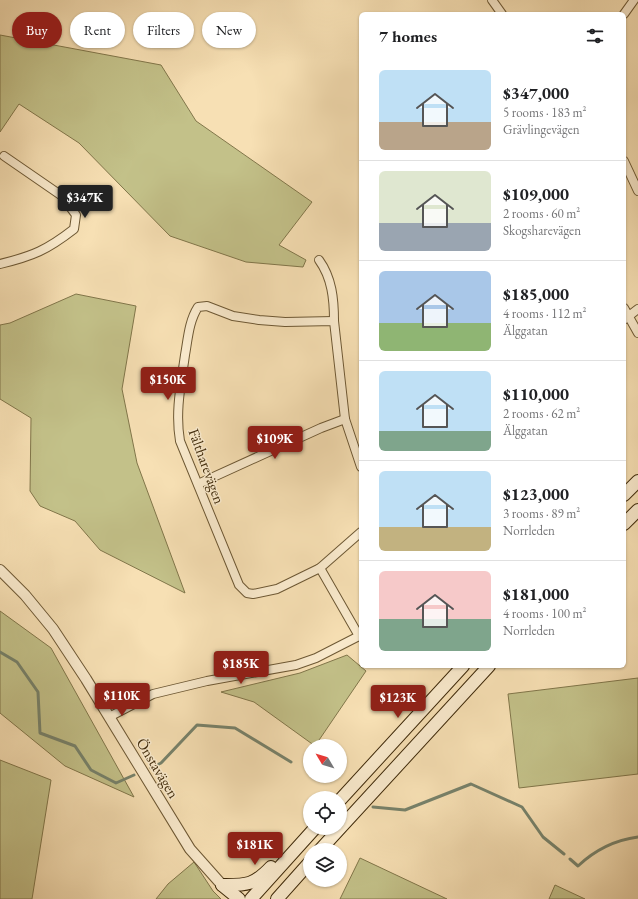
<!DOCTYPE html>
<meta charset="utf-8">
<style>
:root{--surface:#fff;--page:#f2f2f2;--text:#202124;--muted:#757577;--line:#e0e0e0;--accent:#8f2418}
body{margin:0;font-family:"EB Garamond",serif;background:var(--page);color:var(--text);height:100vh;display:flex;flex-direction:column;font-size:15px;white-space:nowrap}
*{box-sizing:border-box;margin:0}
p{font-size:13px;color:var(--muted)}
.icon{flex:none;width:22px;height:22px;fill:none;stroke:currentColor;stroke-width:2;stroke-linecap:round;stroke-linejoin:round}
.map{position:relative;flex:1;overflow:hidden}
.drawer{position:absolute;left:359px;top:12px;width:267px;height:656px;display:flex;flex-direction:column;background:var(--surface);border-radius:6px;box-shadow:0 1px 3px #0004}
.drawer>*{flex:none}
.guide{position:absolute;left:12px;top:12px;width:287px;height:36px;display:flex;gap:8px}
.needle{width:26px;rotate:308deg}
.tools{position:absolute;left:303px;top:739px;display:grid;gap:8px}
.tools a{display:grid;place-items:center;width:44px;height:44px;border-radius:50%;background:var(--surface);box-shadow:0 1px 3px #0004;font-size:20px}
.price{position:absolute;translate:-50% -34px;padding:0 9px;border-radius:4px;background:var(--accent);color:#fff;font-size:13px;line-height:26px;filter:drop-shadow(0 1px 2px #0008)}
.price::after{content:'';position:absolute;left:50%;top:24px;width:12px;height:9px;margin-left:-6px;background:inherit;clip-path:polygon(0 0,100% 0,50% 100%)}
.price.active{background:#222;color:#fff}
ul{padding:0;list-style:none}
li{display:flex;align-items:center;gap:12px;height:100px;padding:0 20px}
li+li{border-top:1px solid var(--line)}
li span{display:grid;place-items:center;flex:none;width:112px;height:80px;border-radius:6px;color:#555}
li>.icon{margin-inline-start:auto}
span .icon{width:48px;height:48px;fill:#fffc;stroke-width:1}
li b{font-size:17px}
h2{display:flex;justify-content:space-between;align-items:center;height:48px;padding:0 20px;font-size:17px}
.pill{padding:0 14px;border-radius:18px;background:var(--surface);box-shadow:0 1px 3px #0004;font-size:14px;line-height:36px}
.pill.active{background:var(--accent);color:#fff}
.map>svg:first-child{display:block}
.green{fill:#c3c189;stroke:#81764a}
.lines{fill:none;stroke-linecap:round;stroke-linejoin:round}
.stream{stroke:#77826b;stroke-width:3}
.minor-casing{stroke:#6d5834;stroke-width:10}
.tertiary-casing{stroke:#6d5834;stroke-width:12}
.secondary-casing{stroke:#3f2a0a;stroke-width:14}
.minor{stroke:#faebce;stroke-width:8}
.tertiary{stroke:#faebce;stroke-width:10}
.secondary{stroke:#faebce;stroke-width:12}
.labels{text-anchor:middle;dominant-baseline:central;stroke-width:3;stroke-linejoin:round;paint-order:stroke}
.street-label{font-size:15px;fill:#3f2a0a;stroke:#faebce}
</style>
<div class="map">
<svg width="638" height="899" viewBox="0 0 638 899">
<rect width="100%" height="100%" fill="#f7e0b4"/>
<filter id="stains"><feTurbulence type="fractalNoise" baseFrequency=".005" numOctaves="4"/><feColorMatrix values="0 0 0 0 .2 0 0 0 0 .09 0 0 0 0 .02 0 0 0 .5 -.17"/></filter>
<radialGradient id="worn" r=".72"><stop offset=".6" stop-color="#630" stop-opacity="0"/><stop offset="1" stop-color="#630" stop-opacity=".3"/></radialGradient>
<!-- green -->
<g class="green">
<polygon points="0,35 161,65 196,121 312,202 279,245 306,260 303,267 246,262 170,236 79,143 19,104 0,132"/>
<polygon points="76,294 136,306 122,389 137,463 185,593 100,550 75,521 40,506 30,491 31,418 0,399 0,325 10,323"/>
<polygon points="0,611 51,648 134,797 65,766 0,713"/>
<polygon points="347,655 366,671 315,746 254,702 221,692 300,673"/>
<polygon points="638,678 638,774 519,788 508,694"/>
<polygon points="0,760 51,780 32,899 0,899"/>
<polygon points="360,858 447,899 340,899"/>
<polygon points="194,862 213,891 221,899 156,899 168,884"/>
<polygon points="555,885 585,899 549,899"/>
</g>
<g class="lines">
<!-- stream -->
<g class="stream">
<polyline points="0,652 17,662 38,692 40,733 75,746 91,770 116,783 134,775"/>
<polyline points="151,768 161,763 197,725 235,728 291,762"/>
<polyline points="373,807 405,810 471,784 522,807 543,837 564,854"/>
<path d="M 570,859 L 578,866 C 595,850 615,840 638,837"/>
</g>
<!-- minor casing -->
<g class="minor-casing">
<g id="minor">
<polyline points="492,0 502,14"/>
<polyline points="624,14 634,0"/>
<polyline points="624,161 638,191"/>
<path d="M 319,260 C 332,278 334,299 334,321"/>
<path d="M 0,264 C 33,256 47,250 74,229 L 76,215 L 62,196 L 4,156"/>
<polyline points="624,308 638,333"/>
<polyline points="625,319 638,309"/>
<path d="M 361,467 L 345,419 L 334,321 L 285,322 L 259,320 L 233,316 L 207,306 L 198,307 C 189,321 188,338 185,355 C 181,384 175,412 180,441 L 239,585 L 247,593 L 253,594 L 277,589 L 320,568 L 361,532"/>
<polyline points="198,484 321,428 345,419"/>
<polyline points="320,568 359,636"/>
<polyline points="109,717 153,694 207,681 296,665 316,658 361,635"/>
</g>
</g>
<!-- tertiary casing -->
<g class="tertiary-casing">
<polyline id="tertiary" points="0,570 25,595 53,629 86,679 190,849 222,885"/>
</g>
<!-- secondary casing -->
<g class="secondary-casing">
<g id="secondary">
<polyline points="624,495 638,481"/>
<polyline points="624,524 638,510"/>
<polyline points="340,800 463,666"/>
<polyline points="320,850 489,666"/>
<path d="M 222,885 C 246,885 253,886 271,867"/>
<polyline points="222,885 239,899"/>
<polyline points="251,899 315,828"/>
<polyline points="277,899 310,862"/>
</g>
</g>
<!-- minor -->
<use href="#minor" class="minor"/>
<!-- tertiary -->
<use href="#tertiary" class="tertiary"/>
<!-- secondary -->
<use href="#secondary" class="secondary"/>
</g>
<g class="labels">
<!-- street labels -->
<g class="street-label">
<text transform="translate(207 466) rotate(70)">Fältharevägen</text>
<text transform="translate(158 768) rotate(59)">Önstavägen</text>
</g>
</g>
<rect width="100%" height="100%" filter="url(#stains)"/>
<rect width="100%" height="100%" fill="url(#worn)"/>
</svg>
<div class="tools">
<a><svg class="needle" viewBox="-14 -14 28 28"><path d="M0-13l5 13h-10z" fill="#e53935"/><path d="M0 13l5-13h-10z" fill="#757577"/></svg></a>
<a><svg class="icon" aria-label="locate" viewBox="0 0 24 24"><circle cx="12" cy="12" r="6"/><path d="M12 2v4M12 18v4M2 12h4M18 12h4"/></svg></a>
<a><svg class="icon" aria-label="layers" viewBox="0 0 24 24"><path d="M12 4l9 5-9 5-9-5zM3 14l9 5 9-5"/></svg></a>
</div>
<b class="price active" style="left:85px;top:219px">$347K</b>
<b class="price" style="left:168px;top:401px">$150K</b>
<b class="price" style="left:275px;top:460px">$109K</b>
<b class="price" style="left:241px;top:685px">$185K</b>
<b class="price" style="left:122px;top:717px">$110K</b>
<b class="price" style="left:398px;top:719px">$123K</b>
<b class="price" style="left:255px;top:866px">$181K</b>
<div class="guide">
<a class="pill active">Buy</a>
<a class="pill">Rent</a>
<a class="pill">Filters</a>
<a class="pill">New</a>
</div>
<section class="drawer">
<h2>7 homes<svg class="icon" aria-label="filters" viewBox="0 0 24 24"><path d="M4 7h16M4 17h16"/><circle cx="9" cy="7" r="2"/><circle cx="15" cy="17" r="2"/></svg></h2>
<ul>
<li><span style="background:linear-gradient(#bfe0f5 65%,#b9a48a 0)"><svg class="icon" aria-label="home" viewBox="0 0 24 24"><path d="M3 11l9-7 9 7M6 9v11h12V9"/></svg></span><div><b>$347,000</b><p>5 rooms · 183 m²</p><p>Grävlingevägen</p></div></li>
<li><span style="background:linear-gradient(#dfe7d0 65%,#9aa5b1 0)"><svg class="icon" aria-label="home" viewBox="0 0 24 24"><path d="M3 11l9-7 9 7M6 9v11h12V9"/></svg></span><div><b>$109,000</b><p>2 rooms · 60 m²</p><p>Skogsharevägen</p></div></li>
<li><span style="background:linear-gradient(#a9c7e8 65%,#8fb573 0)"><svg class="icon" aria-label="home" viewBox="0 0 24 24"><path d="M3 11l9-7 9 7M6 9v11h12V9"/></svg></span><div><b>$185,000</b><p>4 rooms · 112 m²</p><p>Älggatan</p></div></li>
<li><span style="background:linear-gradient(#bfe0f5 75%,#7fa58c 0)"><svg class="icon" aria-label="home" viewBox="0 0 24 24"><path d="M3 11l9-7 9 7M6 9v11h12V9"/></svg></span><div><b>$110,000</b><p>2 rooms · 62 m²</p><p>Älggatan</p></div></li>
<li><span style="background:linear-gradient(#bfe0f5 70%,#c2b280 0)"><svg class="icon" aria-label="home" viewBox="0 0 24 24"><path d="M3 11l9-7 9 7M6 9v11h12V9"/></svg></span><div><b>$123,000</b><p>3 rooms · 89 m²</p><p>Norrleden</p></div></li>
<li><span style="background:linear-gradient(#f6c9c9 60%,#7fa58c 0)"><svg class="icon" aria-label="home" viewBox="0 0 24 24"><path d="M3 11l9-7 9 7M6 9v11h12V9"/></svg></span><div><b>$181,000</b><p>4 rooms · 100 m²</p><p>Norrleden</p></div></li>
</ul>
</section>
</div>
